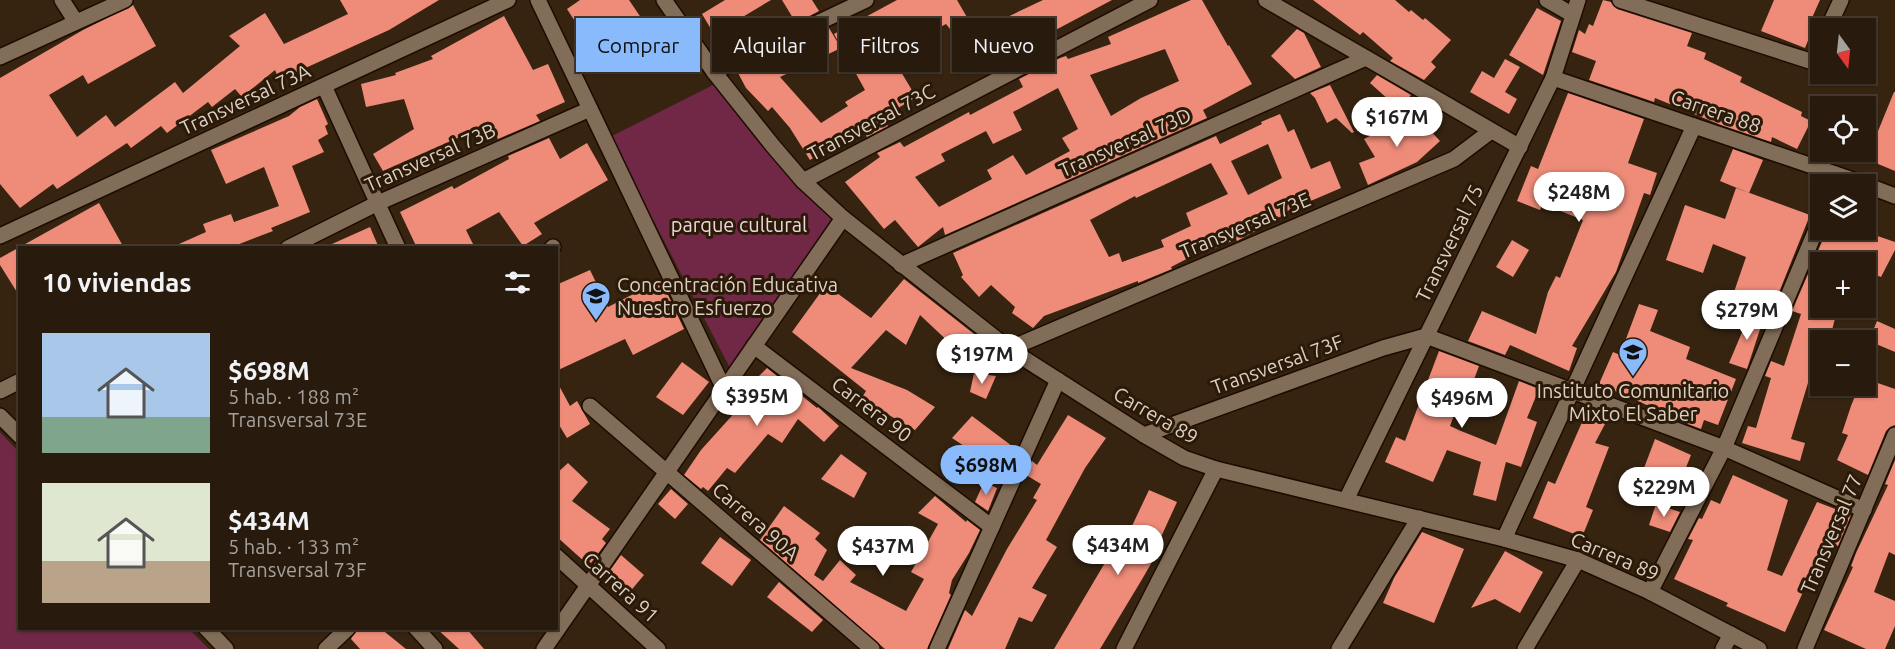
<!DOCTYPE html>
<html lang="es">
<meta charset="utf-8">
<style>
:root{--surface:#281b0d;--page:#302416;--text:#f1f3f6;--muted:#a5a19d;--line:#44392e;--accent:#88bafc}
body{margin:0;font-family:Ubuntu,sans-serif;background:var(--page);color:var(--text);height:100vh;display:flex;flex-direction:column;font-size:22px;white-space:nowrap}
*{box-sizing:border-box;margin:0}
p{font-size:20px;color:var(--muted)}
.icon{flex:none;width:33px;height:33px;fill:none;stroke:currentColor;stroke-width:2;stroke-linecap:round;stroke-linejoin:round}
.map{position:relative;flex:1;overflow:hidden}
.side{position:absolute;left:18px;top:246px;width:540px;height:384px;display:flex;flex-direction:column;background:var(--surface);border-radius:0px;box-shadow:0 2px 4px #0004,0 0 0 2px var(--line)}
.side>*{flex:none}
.top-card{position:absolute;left:576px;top:18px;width:570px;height:54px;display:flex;gap:12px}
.needle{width:39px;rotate:165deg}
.buttons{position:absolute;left:1810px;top:18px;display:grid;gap:12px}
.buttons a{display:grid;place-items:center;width:66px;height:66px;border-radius:0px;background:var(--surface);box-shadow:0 2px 4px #0004,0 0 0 2px var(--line);font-size:30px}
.price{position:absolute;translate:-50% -51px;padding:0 14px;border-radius:21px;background:#fff;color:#222;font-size:20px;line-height:39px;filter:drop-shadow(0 2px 3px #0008)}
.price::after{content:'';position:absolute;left:50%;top:36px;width:18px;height:14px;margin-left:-9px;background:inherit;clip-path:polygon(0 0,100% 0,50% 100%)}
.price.selected{background:var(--accent);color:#111}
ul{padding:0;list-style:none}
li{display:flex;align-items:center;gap:18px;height:150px;padding:0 24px}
li span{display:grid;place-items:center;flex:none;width:168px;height:120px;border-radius:0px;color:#555}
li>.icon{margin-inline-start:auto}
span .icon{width:72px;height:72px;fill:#fffc;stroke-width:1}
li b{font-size:26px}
h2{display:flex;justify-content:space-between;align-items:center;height:72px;padding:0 24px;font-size:26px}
.pill{padding:0 21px;border-radius:0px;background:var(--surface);box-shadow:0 2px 4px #0004,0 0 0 2px var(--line);font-size:21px;line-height:54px}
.pill.selected{background:var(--accent);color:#111}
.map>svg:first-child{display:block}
.green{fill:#712846}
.building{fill:#ee8c79;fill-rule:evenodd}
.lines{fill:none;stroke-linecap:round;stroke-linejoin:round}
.minor-casing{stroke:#1d0c00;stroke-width:18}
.minor{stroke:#826d58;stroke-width:15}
.labels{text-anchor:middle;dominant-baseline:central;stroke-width:6;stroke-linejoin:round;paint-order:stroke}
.street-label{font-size:20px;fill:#dbcfc4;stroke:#2b1a07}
.park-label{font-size:20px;fill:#efd5dd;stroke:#2b1a07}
.poi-label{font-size:20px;fill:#dbcfc4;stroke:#2b1a07;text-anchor:start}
</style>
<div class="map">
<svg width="1895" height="649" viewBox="0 0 1895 649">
<rect width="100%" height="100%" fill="#362411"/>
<!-- green -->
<g class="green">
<polygon points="713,85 833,217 730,368 610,137"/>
<polygon points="0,432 19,452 20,628 189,629 209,649 0,649"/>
</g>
<!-- building -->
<g class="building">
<polygon points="340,0 439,0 389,30 279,80 275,70 242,97 235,89 212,107 208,102 167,133 161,126 131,148 127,143 57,189 53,184 20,208 0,184 0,78 83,30 133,5 156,46 88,84 83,75 49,95 77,137 106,115 115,127 175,82 183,93 240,46 229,36 265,13 284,44 348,14"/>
<polygon points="580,0 629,0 648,28 600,60 567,9"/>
<polygon points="725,0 771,0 714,34 702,14"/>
<polygon points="782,0 812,0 819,11 796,23"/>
<polygon points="897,0 957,0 968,19 950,29 946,24 933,31 930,25 888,50 916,97 882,118 888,126 867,137 862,128 810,160 790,128 772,107 768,111 746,88 738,73 807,41 806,39 829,28 841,48 780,77 821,123 848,106 845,102 865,90 834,34"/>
<polygon points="1043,0 1112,0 980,70 963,38"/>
<path d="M 1191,0 L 1202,0 L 1228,46 L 1229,45 L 1252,84 L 1203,110 L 1207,118 L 945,235 L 943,227 L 918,247 L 895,220 L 884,229 L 845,182 L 880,157 L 877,153 L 900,142 L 904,147 L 969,112 L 970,115 L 1023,87 L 1019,79 L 1060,58 L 1066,56 L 1068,59 L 1111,44 L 1108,37 ZM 1165,49 L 1179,81 L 1141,98 L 1111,116 L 1090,75 ZM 1058,88 L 1078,129 L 1062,138 L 1070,151 L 1026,175 L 1013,155 L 987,170 L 992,179 L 939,207 L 915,177 L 945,161 L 941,154 L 986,131 L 993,144 L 1022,130 L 1013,112 Z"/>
<polygon points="1313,0 1395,0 1409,12 1411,10 1423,20 1425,18 1451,40 1431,62 1436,67 1424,80 1390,61 1393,58 1363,32 1360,35"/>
<polygon points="1603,0 1611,2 1617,9 1692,33 1687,46 1706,53 1704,59 1742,77 1740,82 1802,112 1801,116 1811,121 1797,149 1772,137 1771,142 1721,125 1655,98 1654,102 1589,80 1596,61 1572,52 1579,30 1585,34 1589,24 1593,26"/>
<polygon points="1774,0 1820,0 1811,20 1816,21 1805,48 1761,31"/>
<polygon points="1537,8 1561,21 1543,75 1509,55"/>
<polygon points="504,16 533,70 548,64 565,102 536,115 540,121 498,139 493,130 482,135 480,128 383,171 373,154 414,129 404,99 366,107 361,84 396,75 395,73 433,59 431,56"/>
<polygon points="1297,29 1304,33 1321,67 1295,79 1271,56"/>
<polygon points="1505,59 1520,67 1505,92 1517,99 1509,114 1470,92 1482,71 1494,78"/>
<polygon points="1377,75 1411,95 1399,109 1370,83"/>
<polygon points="1330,85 1354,132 1352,133 1336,118 1327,123 1315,98 1310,93"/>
<polygon points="1894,92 1895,92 1895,171 1866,159 1866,132 1876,136"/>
<polygon points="1568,93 1644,119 1628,163 1657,173 1650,195 1644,193 1616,272 1572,346 1577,348 1569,371 1510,345 1505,355 1468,341 1482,311 1536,334 1548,292 1556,276 1560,278 1583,220 1543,204 1540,210 1517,201 1531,166 1538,169"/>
<polygon points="317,99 328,124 325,126 328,134 318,140 324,152 292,166 310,212 271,228 273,231 229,248 170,248 206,232 203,224 231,214 234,222 279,206 264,167 226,184 211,150 289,116 300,107"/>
<polygon points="1414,113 1440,141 1417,162 1368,185 1359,163 1375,157 1364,139"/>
<path d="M 1280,114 L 1288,132 L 1294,129 L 1311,169 L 1330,161 L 1341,188 L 1285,212 L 1286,214 L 1262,225 L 1263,227 L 1237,241 L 1236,239 L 1207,252 L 1206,249 L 1171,267 L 1172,269 L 1138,283 L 1138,281 L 1044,316 L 1033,328 L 1012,313 L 1015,307 L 991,285 L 979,297 L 961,277 L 963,275 L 953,253 L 1216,136 L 1220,144 L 1262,124 L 1261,122 ZM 1268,144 L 1282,178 L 1248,195 L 1231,161 ZM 1211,163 L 1228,194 L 1186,213 L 1191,226 L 1161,240 L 1164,247 L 1122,262 L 1119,253 L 1109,257 L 1090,220 L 1135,196 L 1136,198 Z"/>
<polygon points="549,138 560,159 587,143 608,180 534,223 542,234 523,246 499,212 466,230 475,248 417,248 400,212 452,186 454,189 509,159 508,156"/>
<polygon points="1733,149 1763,160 1749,193 1720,181"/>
<polygon points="1736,188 1810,215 1774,305 1734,292 1746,257 1713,244 1703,273 1666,260 1685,205 1725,219"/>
<polygon points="99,203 124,248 20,248 20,297 0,265 0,258"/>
<polygon points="370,227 379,248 323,248"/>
<polygon points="1827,230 1860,230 1895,242 1895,250 1881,277 1866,271 1866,262 1843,262 1821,255 1821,308 1837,311 1832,330 1825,329 1821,340 1791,439 1805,443 1800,461 1742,443 1748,426 1756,428 1771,378 1765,376 1771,361 1784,366 1801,314 1792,311"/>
<polygon points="1512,240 1529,250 1513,277 1496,267"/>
<polygon points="590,270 608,307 661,280 684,329 633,355 625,339 556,371 556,285"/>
<polygon points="904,279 992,348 974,373 948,357 954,347 920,315 906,345 886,330 851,368 907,390 935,407 915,430 861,399 866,391 792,332 826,285 871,318"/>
<polygon points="1639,304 1658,310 1650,331 1690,347 1686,359 1736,379 1718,425 1704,420 1701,429 1664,415 1665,413 1599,384 1613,352 1620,355"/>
<polygon points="1751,311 1764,317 1747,369 1729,363"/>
<polygon points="1877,321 1895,329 1895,352 1869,341"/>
<polygon points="1439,351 1479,366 1469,393 1463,391 1450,426 1461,431 1496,445 1519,381 1539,389 1527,418 1537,422 1521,467 1506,462 1496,501 1473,495 1481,462 1447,450 1433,482 1385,462 1396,437 1405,441"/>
<polygon points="682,362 709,382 683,415 656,397"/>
<polygon points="767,368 817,408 818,407 839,426 824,442 798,419 782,443 768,434 735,473 727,468 708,491 703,487 701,489 684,475 701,450 738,409 732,403"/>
<polygon points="974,373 996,376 986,399 970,392"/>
<polygon points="1866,379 1895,389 1895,425 1890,427 1886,431 1868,475 1837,460 1848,435 1842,433 1851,406 1859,386 1866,386"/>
<polygon points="556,380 570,406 577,401 590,424 567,438 556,420"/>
<polygon points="1586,413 1605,424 1595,443 1609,447 1586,507 1593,510 1582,537 1533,518 1548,481 1555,484"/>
<polygon points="1068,415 1106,438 1085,468 1046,540 1057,547 1032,588 1047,595 1032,622 1019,617 1005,649 948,649 965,610 972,616 1007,549 1037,500 1033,498 1041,484 1026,475 1032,461 1037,465"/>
<polygon points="972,416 1016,449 1002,481 988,473 991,464 952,438"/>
<polygon points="1655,439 1691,455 1671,505 1635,492"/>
<polygon points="841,454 867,473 854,498 821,479"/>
<polygon points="1895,460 1895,555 1889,552 1874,592 1895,601 1895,626 1885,649 1866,649 1824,630 1853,567 1851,566 1856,553 1888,485 1885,484"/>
<polygon points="568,463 588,482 572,501 610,529 602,539 606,543 591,563 588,560 586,563 556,536 556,474"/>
<polygon points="1733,475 1788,500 1767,570 1782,576 1817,502 1851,515 1838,546 1826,541 1785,632 1726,606 1728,603 1674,579 1693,540 1688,539 1699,518 1702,519 1711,500 1720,504"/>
<polygon points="984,482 997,488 988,511 975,502"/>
<polygon points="671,489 688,504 675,519 658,504"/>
<polygon points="1149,490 1177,502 1150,561 1152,562 1141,581 1100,649 1054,649 1106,561 1089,551 1100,532 1123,545"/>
<polygon points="935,496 966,522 967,520 980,530 969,553 952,580 949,593 951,595 927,649 885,649 760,540 784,506 820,533 815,539 827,550 814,575 823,581 840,560 856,575 850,582 906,611 924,579 911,572 938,524 918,513"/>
<polygon points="1656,504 1680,512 1670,532 1649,525"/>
<polygon points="1422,532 1464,549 1434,623 1383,603 1394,578"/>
<polygon points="720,537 751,560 732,586 701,563"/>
<polygon points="1505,551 1543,572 1520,613 1495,599 1471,608"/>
<polygon points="621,555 644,575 628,594 606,576"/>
<polygon points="779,582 823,620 812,632 767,597"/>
<polygon points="380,628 406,649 360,649 351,639 358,628"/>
<polygon points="436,628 466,628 484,649 459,649"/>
</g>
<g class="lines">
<!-- minor casing -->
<g class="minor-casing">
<g id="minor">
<polyline points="62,0 76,22"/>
<polyline points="538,0 724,389"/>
<polyline points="664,0 714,72 773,146 803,181 843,218 1009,349 1144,435 1184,458 1216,469 1504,539 1578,560 1650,592 1759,649"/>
<polyline points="1266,0 1520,147"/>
<polyline points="1547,0 1573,15"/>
<polyline points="1620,0 1813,62 1821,45"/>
<polyline points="1828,28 1841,0"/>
<polyline points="0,57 125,0"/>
<polyline points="714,72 866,0"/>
<polyline points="1553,78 1865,184"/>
<polyline points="324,86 398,248"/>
<polyline points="803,181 1150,0"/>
<polyline points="1866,185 1895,196"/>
<polyline points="0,236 508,0"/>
<polyline points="288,248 378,203 590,109"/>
<polyline points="552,248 553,247"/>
<polyline points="901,265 1366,58"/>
<polyline points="754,346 992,527"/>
<polyline points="1009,349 1454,159 1491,131"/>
<polyline points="0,391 20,381"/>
<polyline points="590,406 872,649"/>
<polyline points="0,416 20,436"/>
<polyline points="1144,435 1383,348 1426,336 1724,448 1864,510"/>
<polyline points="1346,500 1553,78 1578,0"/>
<polyline points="1504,539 1694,126"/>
<polyline points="556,556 658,649"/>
<polyline points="1650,592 1724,448 1821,218"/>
<polyline points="206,628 226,649"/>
<polyline points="416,628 435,649"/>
<polyline points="326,649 348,628"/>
<polyline points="544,649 843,218"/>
<polyline points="937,649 1058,380"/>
<polyline points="1124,649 1216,469"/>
<polyline points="1339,649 1419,518"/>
<polyline points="1525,649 1578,560"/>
<polyline points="1723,649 1731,634"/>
<polyline points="1805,649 1895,435"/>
</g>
</g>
<!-- minor -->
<use href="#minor" class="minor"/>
</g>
<!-- icons -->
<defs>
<g id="school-pin" transform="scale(1.5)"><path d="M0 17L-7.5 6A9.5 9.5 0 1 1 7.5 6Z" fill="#88bafc" stroke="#2b1a07"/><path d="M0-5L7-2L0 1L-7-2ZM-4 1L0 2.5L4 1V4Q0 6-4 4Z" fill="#111"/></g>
</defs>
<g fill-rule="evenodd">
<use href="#school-pin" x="596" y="296"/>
<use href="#school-pin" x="1633" y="352"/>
</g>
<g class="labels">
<!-- street labels -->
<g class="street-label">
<text transform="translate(245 99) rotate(-25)">Transversal 73A</text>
<text transform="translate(1716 111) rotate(19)">Carrera 88</text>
<text transform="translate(871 122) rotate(-28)">Transversal 73C</text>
<text transform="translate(1125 142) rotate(-24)">Transversal 73D</text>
<text transform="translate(430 157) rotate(-24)">Transversal 73B</text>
<text transform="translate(1245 225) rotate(-23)">Transversal 73E</text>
<text transform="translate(1449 243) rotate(-64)">Transversal 75</text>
<text transform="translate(1277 364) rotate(-20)">Transversal 73F</text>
<text transform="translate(872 409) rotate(37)">Carrera 90</text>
<text transform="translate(1156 415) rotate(30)">Carrera 89</text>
<text transform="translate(756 521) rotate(41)">Carrera 90A</text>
<text transform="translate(1831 534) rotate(-67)">Transversal 77</text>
<text transform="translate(1615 556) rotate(23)">Carrera 89</text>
<text transform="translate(621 587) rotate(42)">Carrera 91</text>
</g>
<!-- park labels -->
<g class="park-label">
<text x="739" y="224">parque cultural</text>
</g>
<!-- poi labels -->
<g class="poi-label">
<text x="617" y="284">Concentración Educativa<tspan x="617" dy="23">Nuestro Esfuerzo</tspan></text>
<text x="1633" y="390" text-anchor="middle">Instituto Comunitario<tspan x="1633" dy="23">Mixto El Saber</tspan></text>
</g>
</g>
</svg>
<div class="buttons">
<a><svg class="needle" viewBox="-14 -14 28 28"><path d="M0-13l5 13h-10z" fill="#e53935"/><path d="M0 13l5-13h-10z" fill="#a5a19d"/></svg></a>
<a><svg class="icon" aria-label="locate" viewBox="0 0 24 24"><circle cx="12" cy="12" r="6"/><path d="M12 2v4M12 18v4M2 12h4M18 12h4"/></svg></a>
<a><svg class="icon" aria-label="layers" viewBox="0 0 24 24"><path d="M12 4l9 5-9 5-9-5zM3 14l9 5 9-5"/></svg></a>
<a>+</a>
<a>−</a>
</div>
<b class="price" style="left:1397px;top:148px">$167M</b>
<b class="price" style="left:1579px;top:223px">$248M</b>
<b class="price" style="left:1747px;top:341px">$279M</b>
<b class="price" style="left:982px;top:385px">$197M</b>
<b class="price" style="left:757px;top:427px">$395M</b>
<b class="price" style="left:1462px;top:429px">$496M</b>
<b class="price selected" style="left:986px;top:496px">$698M</b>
<b class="price" style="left:1664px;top:518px">$229M</b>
<b class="price" style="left:1118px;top:576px">$434M</b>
<b class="price" style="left:883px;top:577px">$437M</b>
<div class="top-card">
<a class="pill selected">Comprar</a>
<a class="pill">Alquilar</a>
<a class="pill">Filtros</a>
<a class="pill">Nuevo</a>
</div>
<section class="side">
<h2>10 viviendas<svg class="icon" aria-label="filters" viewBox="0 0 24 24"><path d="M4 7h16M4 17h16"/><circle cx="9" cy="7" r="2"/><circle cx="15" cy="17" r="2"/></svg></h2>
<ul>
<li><span style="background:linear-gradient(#a9c7e8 70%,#7fa58c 0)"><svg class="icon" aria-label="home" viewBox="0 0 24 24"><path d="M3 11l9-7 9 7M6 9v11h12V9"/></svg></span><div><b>$698M</b><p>5 hab. · 188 m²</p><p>Transversal 73E</p></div></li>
<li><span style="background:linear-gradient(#dfe7d0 65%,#b9a48a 0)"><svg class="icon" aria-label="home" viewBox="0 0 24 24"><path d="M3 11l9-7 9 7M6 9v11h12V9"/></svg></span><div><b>$434M</b><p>5 hab. · 133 m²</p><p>Transversal 73F</p></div></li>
</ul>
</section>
</div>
